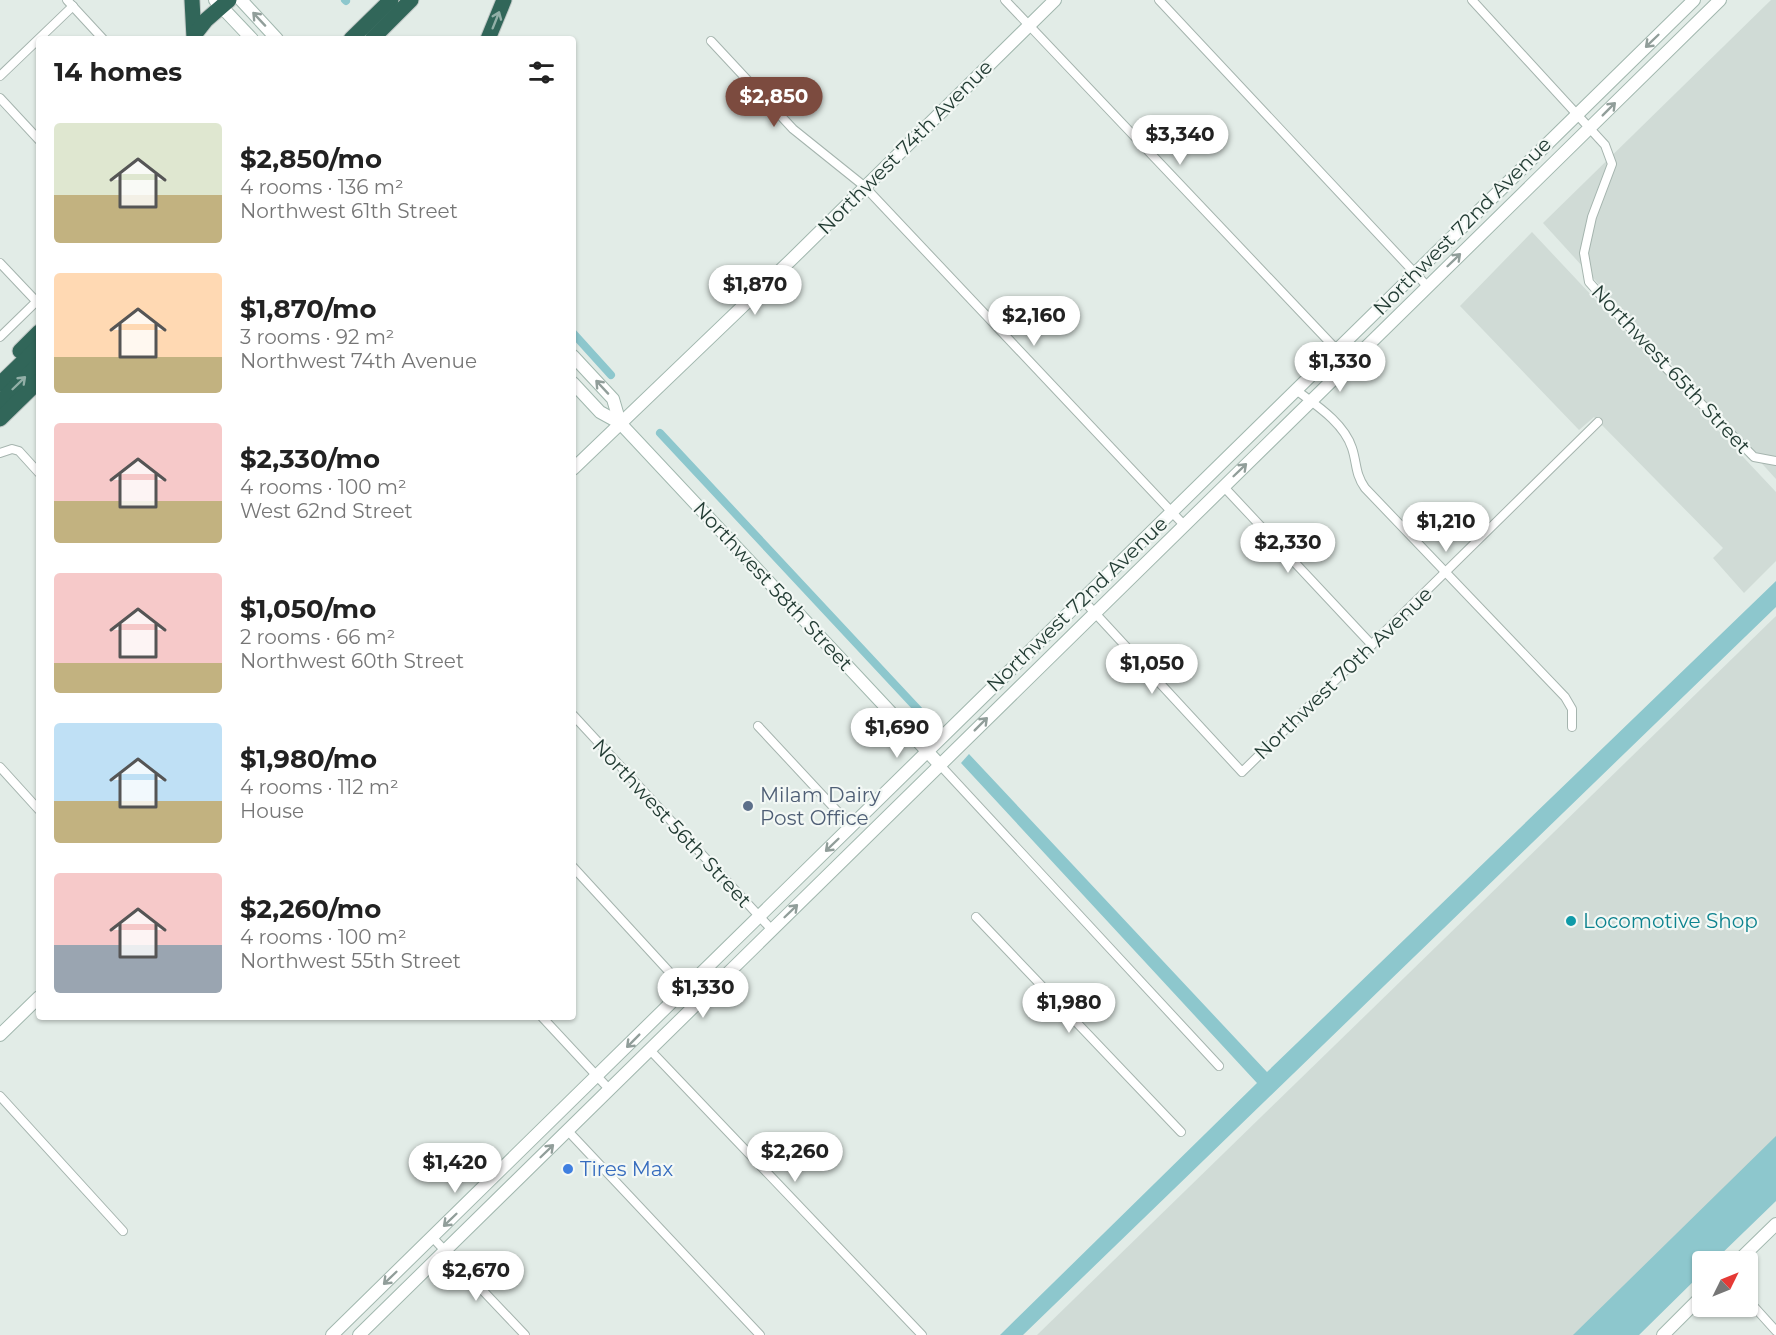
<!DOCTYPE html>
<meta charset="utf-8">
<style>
:root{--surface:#fff;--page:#f6f6f6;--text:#222;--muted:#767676;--accent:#7c4b3f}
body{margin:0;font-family:Montserrat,sans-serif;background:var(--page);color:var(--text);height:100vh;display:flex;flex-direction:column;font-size:22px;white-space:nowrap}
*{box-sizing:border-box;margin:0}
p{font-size:20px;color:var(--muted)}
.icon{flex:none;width:33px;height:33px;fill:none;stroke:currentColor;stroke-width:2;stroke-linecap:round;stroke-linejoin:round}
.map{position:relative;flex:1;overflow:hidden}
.drawer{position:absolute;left:36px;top:36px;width:540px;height:984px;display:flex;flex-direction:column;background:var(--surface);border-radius:6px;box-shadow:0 2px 4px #0004}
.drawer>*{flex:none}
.needle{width:39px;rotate:47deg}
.fabs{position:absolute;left:1692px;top:1251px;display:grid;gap:12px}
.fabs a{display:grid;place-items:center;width:66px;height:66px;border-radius:6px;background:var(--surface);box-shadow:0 2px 4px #0004;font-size:30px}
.price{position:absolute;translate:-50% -51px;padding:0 14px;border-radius:21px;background:#fff;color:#222;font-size:20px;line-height:39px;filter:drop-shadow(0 2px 3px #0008)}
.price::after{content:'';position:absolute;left:50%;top:36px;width:18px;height:14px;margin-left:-9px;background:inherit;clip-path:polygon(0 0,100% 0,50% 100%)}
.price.active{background:var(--accent);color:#fff}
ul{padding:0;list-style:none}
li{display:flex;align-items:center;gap:18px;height:150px;padding:0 18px}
li span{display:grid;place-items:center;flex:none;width:168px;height:120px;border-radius:6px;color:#555}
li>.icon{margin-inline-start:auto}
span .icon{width:72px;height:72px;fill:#fffc;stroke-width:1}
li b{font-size:26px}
h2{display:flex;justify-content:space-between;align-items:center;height:72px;padding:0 18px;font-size:26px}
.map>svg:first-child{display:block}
.built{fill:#d0dbd6}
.water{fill:#8dc7cd}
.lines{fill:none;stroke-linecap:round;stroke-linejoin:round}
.canal{stroke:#8dc7cd;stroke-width:8}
.street-casing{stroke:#a5b4ae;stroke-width:10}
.secondary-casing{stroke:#a1b7ae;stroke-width:14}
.highway-casing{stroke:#c1c8c6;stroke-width:17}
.street{stroke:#fff;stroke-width:8}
.secondary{stroke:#fff;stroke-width:12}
.highway{stroke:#316659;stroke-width:15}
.oneway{stroke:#919e9a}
.oneway2{stroke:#92afa7}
.service-dot{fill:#5c6f8a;stroke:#f3f8f5;stroke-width:2}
.culture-dot{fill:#0f9aa8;stroke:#f3f8f5;stroke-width:2}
.shop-dot{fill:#3f7fe0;stroke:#f3f8f5;stroke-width:2}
.labels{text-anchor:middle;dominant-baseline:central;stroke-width:4.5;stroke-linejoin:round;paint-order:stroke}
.street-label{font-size:20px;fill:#233c34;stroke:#f3f8f5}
.service-label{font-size:20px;fill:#4e5e75;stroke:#f3f8f5;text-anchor:start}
.culture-label{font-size:20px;fill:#0d838f;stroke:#f3f8f5;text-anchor:start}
.shop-label{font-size:20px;fill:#366cbe;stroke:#f3f8f5;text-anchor:start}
</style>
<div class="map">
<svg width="1776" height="1335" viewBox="0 0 1776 1335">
<rect width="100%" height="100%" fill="#e2ece7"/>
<!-- built -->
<g class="built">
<polygon points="1771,0 1776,0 1776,479 1543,223"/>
<polygon points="1532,232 1776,492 1776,561 1744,593 1713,558 1723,548 1594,417 1579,430 1460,306"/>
<polygon points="1776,616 1776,1154 1597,1335 1037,1335"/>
</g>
<!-- water -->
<g class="water">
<polygon points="1776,581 1776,607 1023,1335 1000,1335 1257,1083 961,763 969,754 1267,1072"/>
<polygon points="1776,1136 1776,1201 1714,1261 1702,1262 1702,1273 1639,1335 1573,1335"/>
</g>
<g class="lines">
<!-- canal -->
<g class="canal">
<polyline points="345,0 346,1"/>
<polyline points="573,333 611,375"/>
<polyline points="660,433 926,718"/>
</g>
<!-- street casing -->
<g class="street-casing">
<g id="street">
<polyline points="67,0 103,39"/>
<polyline points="1005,0 1337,350"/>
<polyline points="1159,0 1427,286"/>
<polyline points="1472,0 1605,145 1612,164 1592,217 1584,253 1589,282 1665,367 1754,457 1776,461"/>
<polyline points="711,41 793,129 864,186 1184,525"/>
<polyline points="0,76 73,6"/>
<polyline points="0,98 39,140"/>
<polyline points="0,263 36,301"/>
<polyline points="0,337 39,299"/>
<path d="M 1296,390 C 1316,405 1344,423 1352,448 C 1357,463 1355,474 1365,488 L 1565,697 L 1572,709 L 1572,727"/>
<polyline points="0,453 12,449 19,451 39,473"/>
<polyline points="1223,486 1372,645"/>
<polyline points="1082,599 1242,772 1598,422"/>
<polyline points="573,715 772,930"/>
<polyline points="758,726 851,826"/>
<polyline points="940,765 1219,1066"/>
<polyline points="0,767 39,810"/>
<polyline points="573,867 685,989"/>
<polyline points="976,917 1181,1132"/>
<polyline points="542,1017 609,1089"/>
<polyline points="650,1050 922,1335"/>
<polyline points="0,1096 123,1231"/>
<polyline points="568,1131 760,1335"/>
<polyline points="432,1237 525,1335"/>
<polyline points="1748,1300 1776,1331"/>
</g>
</g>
<!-- secondary casing -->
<g class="secondary-casing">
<g id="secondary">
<polyline points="215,0 252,39"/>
<polyline points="241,0 277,39"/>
<polyline points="573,356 613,399 620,423"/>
<polyline points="573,383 600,412 620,423 636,440 940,765"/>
<polyline points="573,469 791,260 1055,0"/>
<polyline points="0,1035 39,997"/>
<polyline points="1737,1262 1776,1224"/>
<polyline points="332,1335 1694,0"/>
<polyline points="359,1335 1720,0"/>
<polyline points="1663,1335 1702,1296"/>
</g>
</g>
<!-- highway casing -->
<g class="highway-casing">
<g id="highway">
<polyline points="192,0 194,38"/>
<polyline points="195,34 206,20 229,0"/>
<polyline points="351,39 391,0"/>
<polyline points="372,39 411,0"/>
<polyline points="488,39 504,0"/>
<polyline points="20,351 39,332"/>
<polyline points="0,384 39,346"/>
<polyline points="0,402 39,364"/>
<polyline points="0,419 39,381"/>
</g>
</g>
<!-- street -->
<use href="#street" class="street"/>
<!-- secondary -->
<use href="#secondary" class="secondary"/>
<!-- highway -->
<use href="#highway" class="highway"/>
</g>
<!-- one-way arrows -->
<defs><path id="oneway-shaft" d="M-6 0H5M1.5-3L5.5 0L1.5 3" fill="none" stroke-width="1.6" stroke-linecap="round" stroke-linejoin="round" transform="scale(1.5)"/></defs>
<g class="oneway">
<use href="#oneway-shaft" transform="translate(259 19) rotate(-133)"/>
<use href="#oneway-shaft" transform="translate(1652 41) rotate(136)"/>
<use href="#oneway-shaft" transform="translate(1609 109) rotate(-45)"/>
<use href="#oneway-shaft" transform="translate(1454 260) rotate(-44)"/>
<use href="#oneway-shaft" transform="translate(602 387) rotate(-133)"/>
<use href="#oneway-shaft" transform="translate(1240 470) rotate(-44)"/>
<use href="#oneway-shaft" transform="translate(981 724) rotate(-45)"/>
<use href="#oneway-shaft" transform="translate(832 845) rotate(136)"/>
<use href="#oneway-shaft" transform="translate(791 911) rotate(-44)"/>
<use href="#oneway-shaft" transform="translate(633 1041) rotate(135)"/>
<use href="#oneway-shaft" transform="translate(547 1151) rotate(-44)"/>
<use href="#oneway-shaft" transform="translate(450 1220) rotate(136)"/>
<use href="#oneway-shaft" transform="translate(390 1278) rotate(136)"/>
</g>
<g class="oneway2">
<use href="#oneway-shaft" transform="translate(496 20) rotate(-68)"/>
<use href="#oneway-shaft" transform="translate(19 383) rotate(-44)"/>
</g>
<!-- markers -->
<circle class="service-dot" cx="748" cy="806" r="6"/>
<circle class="culture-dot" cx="1571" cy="921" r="6"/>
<circle class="shop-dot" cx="568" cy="1169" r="6"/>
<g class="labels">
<!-- street labels -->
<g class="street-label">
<text transform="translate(905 147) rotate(-45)">Northwest 74th Avenue</text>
<text transform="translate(1462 226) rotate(-45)">Northwest 72nd Avenue</text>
<text transform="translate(1671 369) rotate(47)">Northwest 65th Street</text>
<text transform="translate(773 586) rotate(47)">Northwest 58th Street</text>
<text transform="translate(1077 604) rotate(-44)">Northwest 72nd Avenue</text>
<text transform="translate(1343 673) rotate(-44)">Northwest 70th Avenue</text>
<text transform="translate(672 823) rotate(47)">Northwest 56th Street</text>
</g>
<!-- service labels -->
<g class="service-label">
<text x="760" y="795">Milam Dairy<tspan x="760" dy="23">Post Office</tspan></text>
</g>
<!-- culture labels -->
<g class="culture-label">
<text x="1583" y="921">Locomotive Shop</text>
</g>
<!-- shop labels -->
<g class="shop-label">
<text x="580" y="1169">Tires Max</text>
</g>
</g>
</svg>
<div class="fabs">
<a><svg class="needle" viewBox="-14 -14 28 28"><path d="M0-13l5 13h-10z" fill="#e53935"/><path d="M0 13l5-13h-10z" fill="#767676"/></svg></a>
</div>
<b class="price active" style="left:774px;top:128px">$2,850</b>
<b class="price" style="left:1180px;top:166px">$3,340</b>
<b class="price" style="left:755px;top:316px">$1,870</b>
<b class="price" style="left:1034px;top:347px">$2,160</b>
<b class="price" style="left:1340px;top:393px">$1,330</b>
<b class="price" style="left:1446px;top:553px">$1,210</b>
<b class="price" style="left:1288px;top:574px">$2,330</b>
<b class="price" style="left:1152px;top:695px">$1,050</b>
<b class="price" style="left:897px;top:759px">$1,690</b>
<b class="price" style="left:703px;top:1019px">$1,330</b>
<b class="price" style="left:1069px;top:1034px">$1,980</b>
<b class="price" style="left:795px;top:1183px">$2,260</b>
<b class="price" style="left:455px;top:1194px">$1,420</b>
<b class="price" style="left:476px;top:1302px">$2,670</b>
<section class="drawer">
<h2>14 homes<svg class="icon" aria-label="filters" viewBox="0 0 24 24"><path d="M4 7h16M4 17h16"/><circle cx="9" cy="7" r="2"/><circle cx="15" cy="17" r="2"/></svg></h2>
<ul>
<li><span style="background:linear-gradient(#dfe7d0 60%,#c2b280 0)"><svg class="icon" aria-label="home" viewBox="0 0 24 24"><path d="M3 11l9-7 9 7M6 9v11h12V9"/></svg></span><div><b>$2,850/mo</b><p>4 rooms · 136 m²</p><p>Northwest 61th Street</p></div></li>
<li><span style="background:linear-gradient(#ffd9b3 70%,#c2b280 0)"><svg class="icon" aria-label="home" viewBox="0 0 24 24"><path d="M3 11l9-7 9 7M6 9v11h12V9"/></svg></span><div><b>$1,870/mo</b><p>3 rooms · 92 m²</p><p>Northwest 74th Avenue</p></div></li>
<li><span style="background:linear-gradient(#f6c9c9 65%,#c2b280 0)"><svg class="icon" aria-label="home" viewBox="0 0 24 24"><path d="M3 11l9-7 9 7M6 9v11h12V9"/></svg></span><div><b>$2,330/mo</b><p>4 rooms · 100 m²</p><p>West 62nd Street</p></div></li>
<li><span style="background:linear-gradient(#f6c9c9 75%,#c2b280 0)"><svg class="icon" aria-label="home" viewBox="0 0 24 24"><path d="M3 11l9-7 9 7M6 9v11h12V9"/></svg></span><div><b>$1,050/mo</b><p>2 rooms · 66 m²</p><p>Northwest 60th Street</p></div></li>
<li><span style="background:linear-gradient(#bfe0f5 65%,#c2b280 0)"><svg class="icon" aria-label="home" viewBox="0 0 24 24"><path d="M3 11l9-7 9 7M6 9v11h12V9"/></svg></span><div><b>$1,980/mo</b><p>4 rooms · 112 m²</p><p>House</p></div></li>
<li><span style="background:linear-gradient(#f6c9c9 60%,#9aa5b1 0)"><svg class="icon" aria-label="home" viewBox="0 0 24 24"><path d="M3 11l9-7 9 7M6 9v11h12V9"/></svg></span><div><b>$2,260/mo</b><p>4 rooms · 100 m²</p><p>Northwest 55th Street</p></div></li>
</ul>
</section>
</div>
